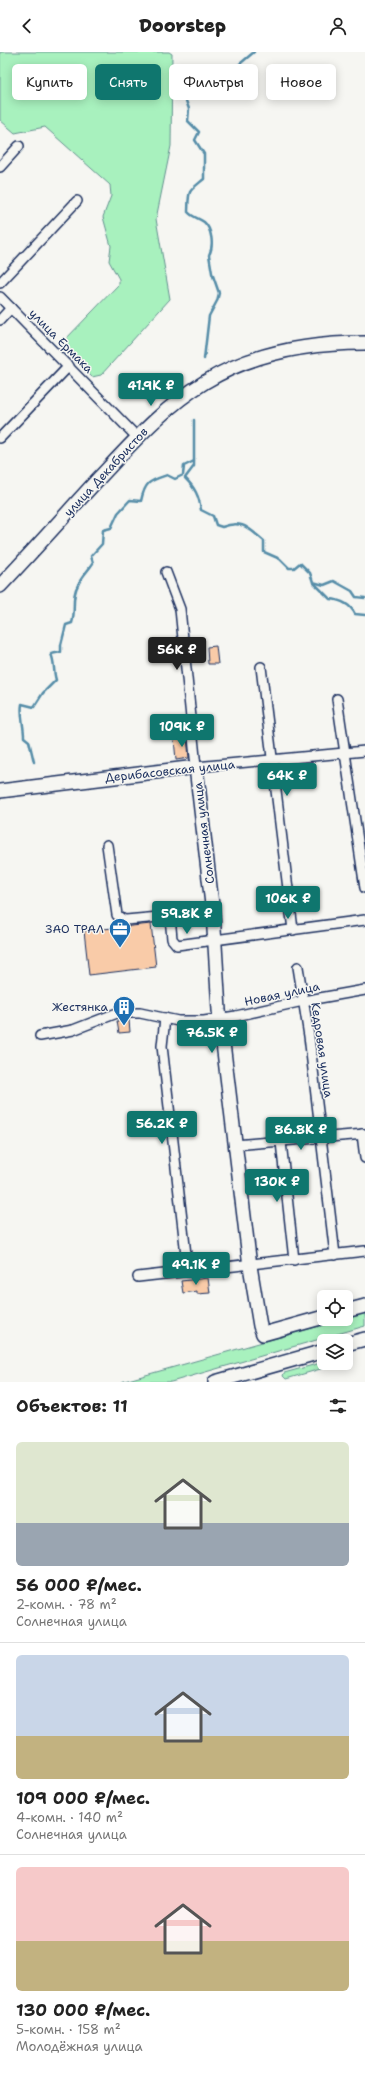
<!DOCTYPE html>
<html lang="ru">
<meta charset="utf-8">
<style>
:root{--surface:#fff;--page:#f6f6f6;--text:#222;--muted:#767676;--line:#e0e0e0;--accent:#0f766e}
body{margin:0;font-family:"Shantell Sans",sans-serif;background:var(--page);color:var(--text);height:100vh;display:flex;flex-direction:column;font-size:15px;white-space:nowrap}
*{box-sizing:border-box;margin:0}
p{font-size:13px;color:var(--muted)}
.icon{flex:none;width:22px;height:22px;fill:none;stroke:currentColor;stroke-width:2;stroke-linecap:round;stroke-linejoin:round}
.map{position:relative;height:1330px;overflow:hidden}
.details{display:flex;flex-direction:column;background:var(--surface);flex:1}
.details>*{flex:none}
.banner{position:absolute;left:12px;top:12px;width:341px;height:36px;display:flex;gap:8px}
.fabs{position:absolute;left:317px;top:1238px;display:grid;gap:8px}
.fabs a{display:grid;place-items:center;width:36px;height:36px;border-radius:6px;background:var(--surface);box-shadow:0 2px 10px #0003;font-size:20px}
.price{position:absolute;translate:-50% -34px;padding:0 9px;border-radius:4px;background:var(--accent);color:#fff;font-size:13px;line-height:26px;filter:drop-shadow(0 1px 2px #0008)}
.price::after{content:'';position:absolute;left:50%;top:24px;width:12px;height:9px;margin-left:-6px;background:inherit;clip-path:polygon(0 0,100% 0,50% 100%)}
.price.selected{background:#222;color:#fff}
ul{padding:0;list-style:none}
li{display:grid;align-content:center;gap:8px;height:212px;padding:0 16px}
li+li{border-top:1px solid var(--line)}
li span{display:grid;place-items:center;height:124px;border-radius:6px;color:#555}
li>.icon{margin-inline-start:auto}
span .icon{width:72px;height:72px;fill:#fffc;stroke-width:1}
li b{font-size:17px}
h2{display:flex;justify-content:space-between;align-items:center;height:48px;padding:0 16px;font-size:17px}
.pill{padding:0 14px;border-radius:6px;background:var(--surface);box-shadow:0 2px 10px #0003;font-size:14px;line-height:36px}
.pill.selected{background:var(--accent);color:#fff}
header{display:flex;justify-content:space-between;align-items:center;height:52px;padding:0 16px;background:var(--surface);font-size:18px;font-weight:800}
.map>svg:first-child{display:block}
.green{fill:#a8f1be;stroke:#62908e}
.lines{fill:none;stroke-linecap:round;stroke-linejoin:round}
.stream{stroke:#568da8;stroke-width:2.5}
.building{fill:#f9cba8;stroke:#1b2f5e}
.street-casing{stroke:#1b2f5e;stroke-width:12}
.secondary-casing{stroke:#1b2f5e;stroke-width:16}
.street{stroke:#f6f6f2;stroke-width:9}
.secondary{stroke:#f6f6f2;stroke-width:13}
.labels{text-anchor:middle;dominant-baseline:central;stroke-width:3;stroke-linejoin:round;paint-order:stroke}
.street-label{font-size:12px;fill:#1b2f5e;stroke:#f6f6f2}
.poi-label{font-size:12px;fill:#1b2f5e;stroke:#f6f6f2;text-anchor:end}
</style>
<header><svg class="icon" aria-label="back" viewBox="0 0 24 24"><path d="M15 5l-7 7 7 7"/></svg>Doorstep<svg class="icon" aria-label="person" viewBox="0 0 24 24"><circle cx="12" cy="8" r="4"/><path d="M4 21q1-7 8-7t8 7"/></svg></header>
<div class="map">
<svg width="365" height="1330" viewBox="0 0 365 1330">
<rect width="100%" height="100%" fill="#f6f6f2"/>
<filter id="ink" filterUnits="userSpaceOnUse"><feTurbulence type="fractalNoise" baseFrequency=".025" numOctaves="2"/><feDisplacementMap in="SourceGraphic" scale="8" xChannelSelector="R" yChannelSelector="G"/><feConvolveMatrix kernelMatrix="1 2 1 2 8 2 1 2 1" color-interpolation-filters="sRGB"/></filter>
<g filter="url(#ink)">
<!-- green -->
<g class="green">
<polygon points="0,0 169,0 172,2 171,94 156,167 170,247 101,323 92,325 64,298 62,291 119,232 119,227 109,209 111,194 103,165 111,144 110,133 45,75 15,81 0,68"/>
<polygon points="365,1261 365,1274 171,1330 121,1330"/>
<polygon points="324,1310 341,1311 286,1327 283,1324 284,1321"/>
</g>
<g class="lines">
<!-- stream -->
<g class="stream">
<path d="M 204,307 L 209,264 L 217,249 L 219,241 L 212,221 L 209,203 C 214,194 212,177 204,170 C 199,166 192,165 188,160 C 189,137 187,141 204,127 L 204,102 L 195,88 L 199,80 L 188,69 L 189,57 L 185,46 L 192,43 L 190,27 L 197,23 L 208,26 L 218,23 L 223,15 L 235,16 L 254,0"/>
<path d="M 194,368 L 194,414 L 185,426 C 195,436 199,444 201,458 L 213,464 L 216,473 L 222,475 C 243,467 249,477 264,489 L 264,500 L 280,507 L 289,516 L 294,516 L 300,511 L 310,521 L 313,530 L 324,533 L 334,529 L 352,539 L 356,545 L 365,546"/>
<path d="M 313,530 L 330,547 C 341,548 350,552 355,562 L 365,563"/>
<path d="M 34,710 L 29,689 L 24,685 C 24,674 20,663 22,652 L 34,655 L 43,641 L 56,628 C 53,619 55,610 51,602 L 61,600 L 61,593 L 66,573 L 72,571 C 76,559 71,544 78,533 C 81,525 88,519 93,511 L 91,504 L 102,492 L 103,478 L 111,476 L 118,461 L 130,448 L 141,449 C 145,430 149,429 167,423 L 175,427 L 183,423 L 184,414 L 194,409"/>
</g>
</g>
<!-- building -->
<g class="building">
<polygon points="216,594 218,612 208,612 207,595"/>
<polygon points="187,685 189,706 176,708 174,687"/>
<polygon points="151,872 156,915 89,923 84,879"/>
<polygon points="129,968 130,980 119,981 117,969"/>
<polygon points="208,1226 210,1241 197,1242 197,1239 183,1241 181,1229"/>
</g>
<g class="lines">
<!-- street casing -->
<g class="street-casing">
<g id="street">
<polyline points="0,115 19,94"/>
<polyline points="0,231 77,149"/>
<polyline points="0,245 137,385"/>
<polyline points="0,268 11,256"/>
<polyline points="0,386 69,314"/>
<polyline points="166,520 180,557 196,715 365,699"/>
<polyline points="261,615 293,878"/>
<polyline points="337,647 365,836"/>
<polyline points="107,793 117,863 122,867 126,868 170,864 172,887 177,893 365,868"/>
<polyline points="298,915 309,984 335,1203"/>
<polyline points="165,966 162,994 188,1220"/>
<polyline points="40,984 73,978 117,961 140,961 178,969 204,969 236,964 303,949 365,938"/>
<polyline points="362,1082 365,1106"/>
<polyline points="281,1090 294,1208"/>
<polyline points="235,1093 365,1082"/>
<polyline points="138,1225 365,1199"/>
</g>
</g>
<!-- secondary casing -->
<g class="secondary-casing">
<g id="secondary">
<path d="M 0,534 C 34,498 67,461 100,425 C 133,390 164,355 205,330 C 252,301 311,291 365,291"/>
<polyline points="0,739 196,715 213,861 219,958 250,1214 260,1274 263,1282 324,1265"/>
<polyline points="346,1259 365,1254"/>
<polyline points="346,1292 365,1287"/>
<polyline points="215,1330 324,1299"/>
</g>
</g>
<!-- street -->
<use href="#street" class="street"/>
<!-- secondary -->
<use href="#secondary" class="secondary"/>
</g>
</g>
<!-- icons -->
<defs>
<g id="office-pin" transform="scale(1.15)"><path d="M0 17L-7.5 6A9.5 9.5 0 1 1 7.5 6Z" fill="#1f6fb2" stroke="#f6f6f2"/><path d="M-6-3h4V-5.5h4V-3h4V5H-6ZM-1-4.5V-3h2v-1.5ZM-6 0V1H6V0Z" fill="#fff"/></g>
<g id="building-pin" transform="scale(1.15)"><path d="M0 17L-7.5 6A9.5 9.5 0 1 1 7.5 6Z" fill="#1f6fb2" stroke="#f6f6f2"/><path d="M-4-6H4V6H1V3H-1V6H-4ZM-2.5-4.3h1.7v1.8h-1.7ZM.8-4.3h1.7v1.8H.8ZM-2.5-1h1.7V.8h-1.7ZM.8-1h1.7V.8H.8Z" fill="#fff"/></g>
</defs>
<g fill-rule="evenodd">
<use href="#office-pin" x="120" y="877"/>
<use href="#building-pin" x="124" y="955"/>
</g>
<g class="labels">
<!-- street labels -->
<g class="street-label">
<text transform="translate(61 289) rotate(45)">улица Ермака</text>
<text transform="translate(106 420) rotate(-47)">улица Декабристов</text>
<text transform="translate(170 719) rotate(-6)">Дерибасовская улица</text>
<text transform="translate(204 781) rotate(-97)">Солнечная улица</text>
<text transform="translate(282 942) rotate(-12)">Новая улица</text>
<text transform="translate(322 998) rotate(82)">Кедровая улица</text>
</g>
<!-- poi labels -->
<g class="poi-label">
<text x="104" y="877">ЗАО ТРАЛ</text>
<text x="108" y="955">Жестянка</text>
</g>
</g>
</svg>
<div class="fabs">
<a><svg class="icon" aria-label="locate" viewBox="0 0 24 24"><circle cx="12" cy="12" r="6"/><path d="M12 2v4M12 18v4M2 12h4M18 12h4"/></svg></a>
<a><svg class="icon" aria-label="layers" viewBox="0 0 24 24"><path d="M12 4l9 5-9 5-9-5zM3 14l9 5 9-5"/></svg></a>
</div>
<b class="price" style="left:151px;top:355px">41.9K ₽</b>
<b class="price selected" style="left:177px;top:619px">56K ₽</b>
<b class="price" style="left:182px;top:696px">109K ₽</b>
<b class="price" style="left:287px;top:745px">64K ₽</b>
<b class="price" style="left:288px;top:868px">106K ₽</b>
<b class="price" style="left:187px;top:883px">59.8K ₽</b>
<b class="price" style="left:212px;top:1002px">76.5K ₽</b>
<b class="price" style="left:162px;top:1093px">56.2K ₽</b>
<b class="price" style="left:301px;top:1099px">86.8K ₽</b>
<b class="price" style="left:277px;top:1151px">130K ₽</b>
<b class="price" style="left:196px;top:1234px">49.1K ₽</b>
<div class="banner">
<a class="pill">Купить</a>
<a class="pill selected">Снять</a>
<a class="pill">Фильтры</a>
<a class="pill">Новое</a>
</div>
</div>
<section class="details">
<h2>Объектов: 11<svg class="icon" aria-label="filters" viewBox="0 0 24 24"><path d="M4 7h16M4 17h16"/><circle cx="9" cy="7" r="2"/><circle cx="15" cy="17" r="2"/></svg></h2>
<ul>
<li><span style="background:linear-gradient(#dfe7d0 65%,#9aa5b1 0)"><svg class="icon" aria-label="home" viewBox="0 0 24 24"><path d="M3 11l9-7 9 7M6 9v11h12V9"/></svg></span><div><b>56 000 ₽/мес.</b><p>2-комн. · 78 m²</p><p>Солнечная улица</p></div></li>
<li><span style="background:linear-gradient(#c9d6e8 65%,#c2b280 0)"><svg class="icon" aria-label="home" viewBox="0 0 24 24"><path d="M3 11l9-7 9 7M6 9v11h12V9"/></svg></span><div><b>109 000 ₽/мес.</b><p>4-комн. · 140 m²</p><p>Солнечная улица</p></div></li>
<li><span style="background:linear-gradient(#f6c9c9 60%,#c2b280 0)"><svg class="icon" aria-label="home" viewBox="0 0 24 24"><path d="M3 11l9-7 9 7M6 9v11h12V9"/></svg></span><div><b>130 000 ₽/мес.</b><p>5-комн. · 158 m²</p><p>Молодёжная улица</p></div></li>
</ul>
</section>
